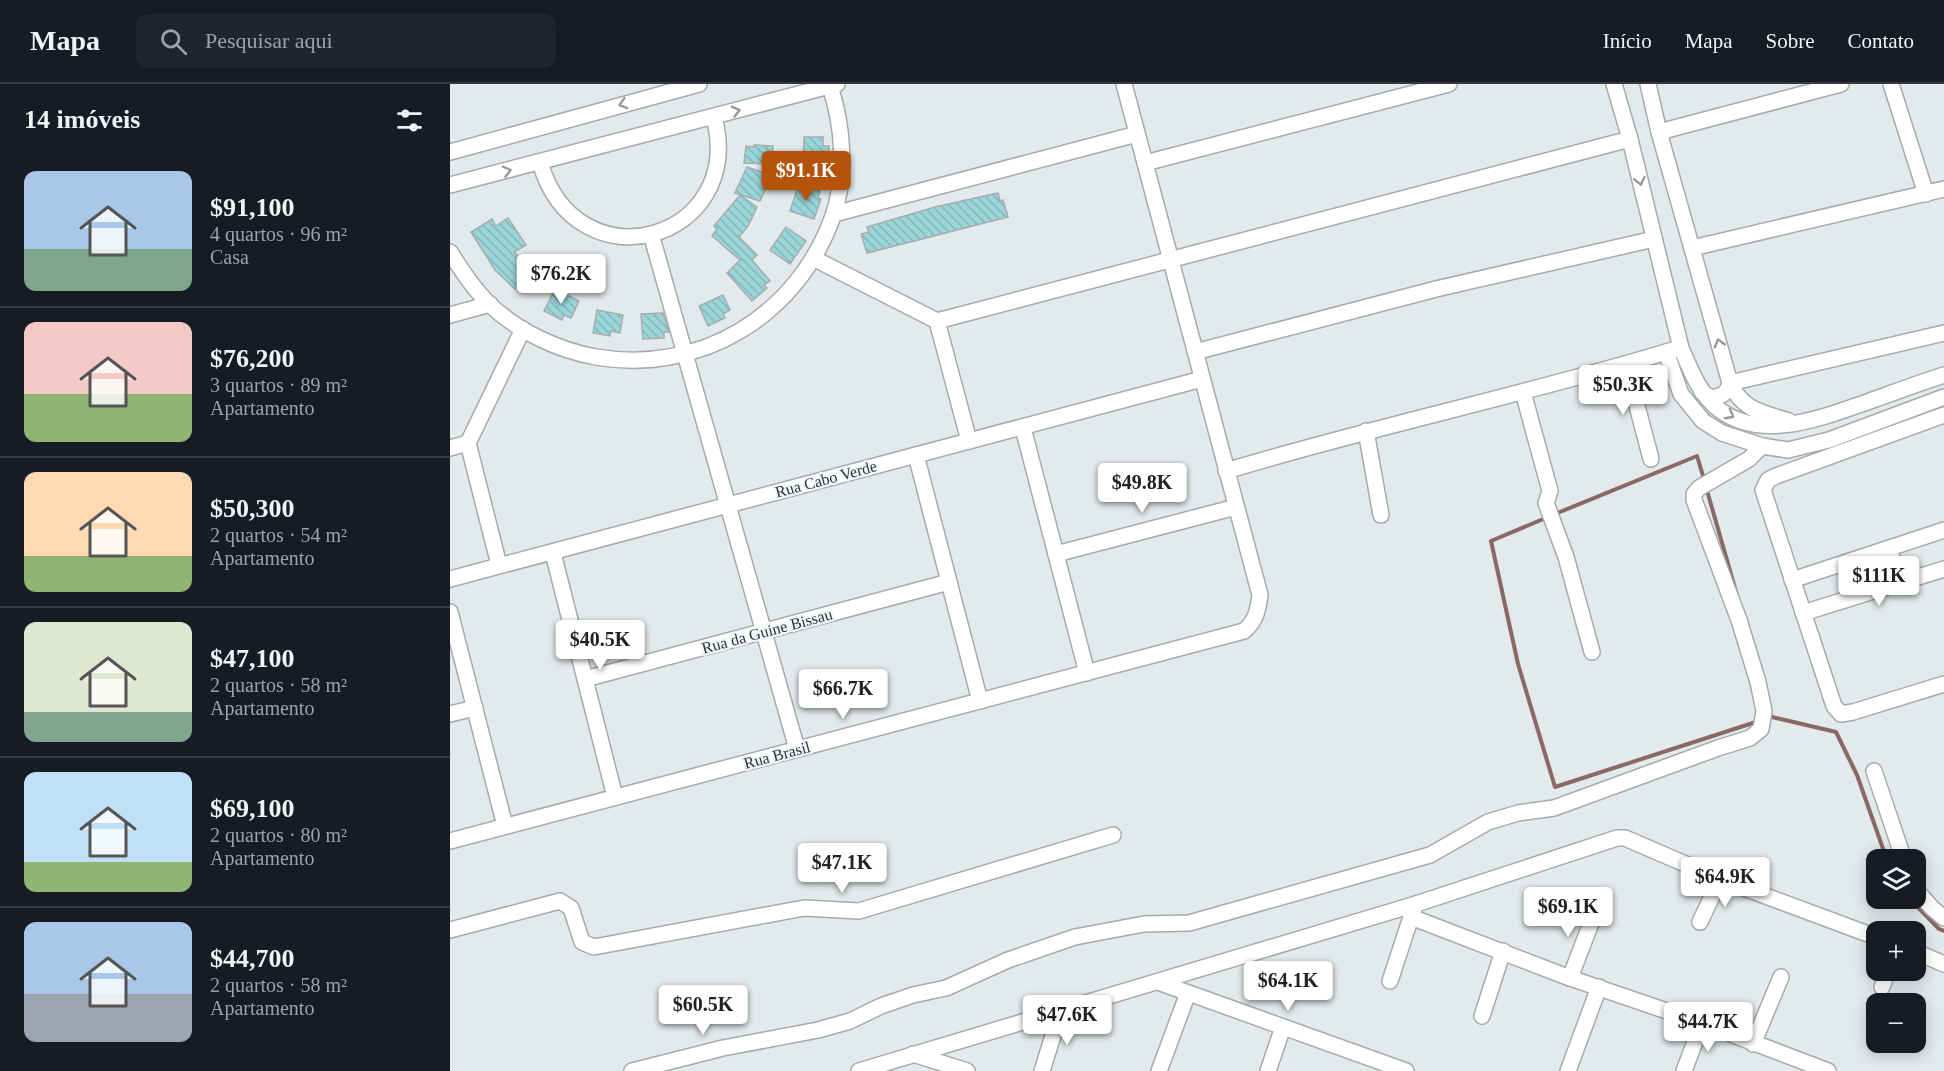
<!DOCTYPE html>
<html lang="pt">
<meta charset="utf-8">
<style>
:root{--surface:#171b24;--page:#20242c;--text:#f1f3f6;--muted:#9ea1a6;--line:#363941;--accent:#b45309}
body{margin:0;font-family:Georgia,serif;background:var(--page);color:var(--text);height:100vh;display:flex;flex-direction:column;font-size:22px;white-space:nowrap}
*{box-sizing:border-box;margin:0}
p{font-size:20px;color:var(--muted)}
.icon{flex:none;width:33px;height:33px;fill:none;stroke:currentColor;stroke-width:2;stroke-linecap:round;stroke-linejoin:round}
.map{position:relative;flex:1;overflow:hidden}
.sheet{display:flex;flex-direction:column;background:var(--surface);width:450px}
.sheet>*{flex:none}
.tools{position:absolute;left:1416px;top:765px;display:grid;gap:12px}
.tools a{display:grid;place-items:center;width:60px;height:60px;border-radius:12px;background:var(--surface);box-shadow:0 3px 15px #0003;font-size:30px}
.price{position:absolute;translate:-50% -51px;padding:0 14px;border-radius:6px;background:#fff;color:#222;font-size:20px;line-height:39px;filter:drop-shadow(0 2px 3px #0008)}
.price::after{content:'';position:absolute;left:50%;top:36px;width:18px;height:14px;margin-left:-9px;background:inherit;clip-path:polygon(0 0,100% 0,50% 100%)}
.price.on{background:var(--accent);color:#fff}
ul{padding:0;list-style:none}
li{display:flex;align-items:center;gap:18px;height:150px;padding:0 24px}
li+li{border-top:2px solid var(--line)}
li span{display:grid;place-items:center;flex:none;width:168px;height:120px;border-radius:12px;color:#555}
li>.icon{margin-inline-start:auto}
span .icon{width:72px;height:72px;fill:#fffc;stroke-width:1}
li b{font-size:26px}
h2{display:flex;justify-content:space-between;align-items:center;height:72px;padding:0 24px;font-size:26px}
header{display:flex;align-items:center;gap:36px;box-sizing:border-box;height:84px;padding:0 30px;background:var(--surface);border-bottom:2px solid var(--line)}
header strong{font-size:28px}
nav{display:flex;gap:33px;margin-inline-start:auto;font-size:21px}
.search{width:420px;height:54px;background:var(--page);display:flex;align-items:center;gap:15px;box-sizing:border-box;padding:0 21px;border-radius:12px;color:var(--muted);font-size:22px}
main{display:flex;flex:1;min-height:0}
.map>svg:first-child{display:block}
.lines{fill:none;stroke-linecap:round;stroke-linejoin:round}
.stream{stroke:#8a6964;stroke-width:4}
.building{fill:url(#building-back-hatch);stroke:#a7adae;stroke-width:1.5}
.minor-casing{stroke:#a5abac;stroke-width:18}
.minor{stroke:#fff;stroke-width:15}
.oneway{stroke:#989a9a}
.labels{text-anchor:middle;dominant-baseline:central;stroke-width:4.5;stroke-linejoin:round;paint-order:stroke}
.street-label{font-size:16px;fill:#313434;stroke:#f0f7f8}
</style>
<header>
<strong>Mapa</strong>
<div class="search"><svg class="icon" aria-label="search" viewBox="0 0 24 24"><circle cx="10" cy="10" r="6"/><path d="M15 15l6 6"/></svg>Pesquisar aqui</div>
<nav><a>Início</a><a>Mapa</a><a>Sobre</a><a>Contato</a></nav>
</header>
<main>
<section class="sheet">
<h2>14 imóveis<svg class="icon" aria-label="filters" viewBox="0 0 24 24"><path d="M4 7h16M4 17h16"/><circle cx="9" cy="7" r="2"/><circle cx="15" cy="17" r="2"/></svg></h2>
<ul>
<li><span style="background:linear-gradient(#a9c7e8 65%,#7fa58c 0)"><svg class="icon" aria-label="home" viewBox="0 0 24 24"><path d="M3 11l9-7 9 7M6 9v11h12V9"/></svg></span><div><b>$91,100</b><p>4 quartos · 96 m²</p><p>Casa</p></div></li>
<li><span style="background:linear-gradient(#f6c9c9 60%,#8fb573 0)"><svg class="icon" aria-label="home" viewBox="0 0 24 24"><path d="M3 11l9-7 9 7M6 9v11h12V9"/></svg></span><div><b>$76,200</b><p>3 quartos · 89 m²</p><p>Apartamento</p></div></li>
<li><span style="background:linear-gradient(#ffd9b3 70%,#8fb573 0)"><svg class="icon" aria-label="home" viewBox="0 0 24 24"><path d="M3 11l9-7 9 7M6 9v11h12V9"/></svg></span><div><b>$50,300</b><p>2 quartos · 54 m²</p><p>Apartamento</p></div></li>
<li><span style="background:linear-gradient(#dfe7d0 75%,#7fa58c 0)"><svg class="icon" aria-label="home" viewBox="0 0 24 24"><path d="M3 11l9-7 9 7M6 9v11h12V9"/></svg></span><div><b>$47,100</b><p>2 quartos · 58 m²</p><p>Apartamento</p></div></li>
<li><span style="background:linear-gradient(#bfe0f5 75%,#8fb573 0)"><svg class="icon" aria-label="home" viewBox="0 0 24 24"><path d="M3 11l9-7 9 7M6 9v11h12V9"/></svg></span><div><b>$69,100</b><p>2 quartos · 80 m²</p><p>Apartamento</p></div></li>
<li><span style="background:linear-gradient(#a9c7e8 60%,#9aa5b1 0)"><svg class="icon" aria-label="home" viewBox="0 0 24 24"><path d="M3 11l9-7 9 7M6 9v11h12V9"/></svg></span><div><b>$44,700</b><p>2 quartos · 58 m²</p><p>Apartamento</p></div></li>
</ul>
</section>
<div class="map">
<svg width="1494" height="987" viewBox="0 0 1494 987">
<defs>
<pattern id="building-back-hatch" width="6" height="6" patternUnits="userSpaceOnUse" patternTransform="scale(1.5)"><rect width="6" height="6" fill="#9ad5d9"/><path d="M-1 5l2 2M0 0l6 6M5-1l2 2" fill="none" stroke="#85b7bb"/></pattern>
</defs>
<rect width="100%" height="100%" fill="#e3eaeb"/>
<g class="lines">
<!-- stream -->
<g class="stream">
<polyline points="1256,403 1287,511"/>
<polyline points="1105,430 1247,372 1254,395"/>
<polyline points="1098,433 1041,457 1068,580 1105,703 1309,637"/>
<polyline points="1316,635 1322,633 1386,648 1407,691 1437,776"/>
<polyline points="1459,814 1489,845 1494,847"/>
</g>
</g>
<!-- building -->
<g class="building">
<polygon points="354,53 373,53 373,62 379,62 378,80 371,79 371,82 353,81"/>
<polygon points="304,61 323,62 321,80 294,79 296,62 304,63"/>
<polygon points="297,83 320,91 320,96 310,117 285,109"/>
<polygon points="349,100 370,107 368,114 371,115 364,135 340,127"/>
<polygon points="548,109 550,117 553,116 558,133 417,169 411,150 419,148 417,143 485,123"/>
<polygon points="290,111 307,123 298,142 289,153 307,171 302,176 320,197 314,201 317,204 302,217 277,189 290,176 262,152 267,145 264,142"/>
<polygon points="58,134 76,161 64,168 90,194 77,208 70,201 65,205 45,186 21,148 42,135 46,142"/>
<polygon points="336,143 356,157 340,180 320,166"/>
<polygon points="105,205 129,217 121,234 114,231 112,236 94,227"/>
<polygon points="273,211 280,226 273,230 275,234 258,242 249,222"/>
<polygon points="147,226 173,231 170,249 161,247 160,252 143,249"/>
<polygon points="213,229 219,248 214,248 214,254 193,255 191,230"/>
</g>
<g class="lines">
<!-- minor casing -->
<g class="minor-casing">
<g id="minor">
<path d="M 1164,0 L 1180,55 L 1231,264 C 1241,286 1248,307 1266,323 C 1309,360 1374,333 1420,317 C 1445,308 1469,299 1494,291"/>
<path d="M 1198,0 L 1209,48 L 1280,299 C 1292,326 1313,329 1339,337"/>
<polyline points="1441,0 1476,110"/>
<polyline points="1209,48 1391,0"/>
<polyline points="0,68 249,0"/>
<path d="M 90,78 C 126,205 297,157 264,33"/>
<polyline points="695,79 999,0"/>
<polyline points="0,101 387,0"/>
<polyline points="384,130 687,50"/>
<polyline points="201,150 347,665"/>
<polyline points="1242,164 1494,105"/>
<path d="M 0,168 C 11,186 23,204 38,219 C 67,247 107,266 146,273 C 251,291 348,231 383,132 C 397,90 393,42 380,2"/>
<polyline points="363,174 487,237 1180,55"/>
<polyline points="0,231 40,220"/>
<polyline points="487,237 519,357"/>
<polyline points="1226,265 1216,268 1231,310 1253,337 1272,349 1312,362 1338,366 1379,356 1494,313"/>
<polyline points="745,268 986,205 1204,155"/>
<polyline points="1176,280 1201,375"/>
<polyline points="1073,308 1100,407 1096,419 1116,473 1142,568"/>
<path d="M 1252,308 L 1261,314 C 1272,312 1277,310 1280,299 L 1494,249"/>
<polyline points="1494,331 1326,392 1318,396 1313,406 1384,622 1391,630 1403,628 1494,600"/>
<polyline points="573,344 637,589"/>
<polyline points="916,347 931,431"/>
<polyline points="0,364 18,359"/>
<polyline points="466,371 530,617"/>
<path d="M 776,387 C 921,343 1070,312 1216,268"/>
<polyline points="1439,465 1451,500"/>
<polyline points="103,469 165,713"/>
<polyline points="606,470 786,423"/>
<polyline points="49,481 18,359 73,245"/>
<polyline points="0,495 752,295"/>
<polyline points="1342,496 1494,446"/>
<polyline points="0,528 55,742"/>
<polyline points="1353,529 1494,485"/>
<polyline points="135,595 499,498"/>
<polyline points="0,630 25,624"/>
<polyline points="1424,687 1454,776"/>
<path d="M 0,757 L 794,547 C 806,537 808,526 810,511 L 674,0"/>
<polyline points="1466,806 1482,824 1494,834"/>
<polyline points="966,820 961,833 1120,894 1252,939 1378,987"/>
<polyline points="1250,838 1270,795"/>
<polyline points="0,846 110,817 121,824 132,858 144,863 354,824 409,827 663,751"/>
<polyline points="1466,868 1494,880"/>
<polyline points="1120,894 1146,826"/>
<polyline points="940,897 961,833"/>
<polyline points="708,898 956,987"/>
<polyline points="1432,903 1438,886"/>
<polyline points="1032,932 1053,867"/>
<polyline points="1303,960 1331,893"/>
<polyline points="463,970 517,987"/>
<polyline points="182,987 273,964 368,946 400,937 431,922 463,911 496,904 558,876 625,853 694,840 739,839 980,771 1038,738 1068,729 1104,724 1268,664 1300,654 1311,645 1314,627 1308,598 1289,536 1244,416 1244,410 1249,404 1299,375 1312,362"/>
<polyline points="409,987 966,820 1167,754 1175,754 1270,795 1426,853"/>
<polyline points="592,987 611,926"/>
<polyline points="709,987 738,909"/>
<polyline points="818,987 833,943"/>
<polyline points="1118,987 1149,903"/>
<polyline points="1234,987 1252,939"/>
</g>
</g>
<!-- minor -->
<use href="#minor" class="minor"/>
</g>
<!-- one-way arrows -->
<defs><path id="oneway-chevron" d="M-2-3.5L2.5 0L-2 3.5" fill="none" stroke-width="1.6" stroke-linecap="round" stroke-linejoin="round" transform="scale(1.5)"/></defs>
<g class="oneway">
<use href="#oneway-chevron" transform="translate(173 20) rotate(164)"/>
<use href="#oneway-chevron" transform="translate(286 27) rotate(-15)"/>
<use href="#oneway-chevron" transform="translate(57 87) rotate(-14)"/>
<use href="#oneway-chevron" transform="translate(1190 97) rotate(77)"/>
<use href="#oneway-chevron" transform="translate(1269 259) rotate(-106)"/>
<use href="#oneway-chevron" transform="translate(1280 331) rotate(28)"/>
</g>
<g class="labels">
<!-- street labels -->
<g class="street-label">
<text transform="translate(376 395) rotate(-15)">Rua Cabo Verde</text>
<text transform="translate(317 547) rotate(-15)">Rua da Guine Bissau</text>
<text transform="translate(327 671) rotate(-15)">Rua Brasil</text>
</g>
</g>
</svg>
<div class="tools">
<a><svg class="icon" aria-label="layers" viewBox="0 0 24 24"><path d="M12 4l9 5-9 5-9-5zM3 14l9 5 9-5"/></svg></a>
<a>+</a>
<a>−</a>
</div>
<b class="price on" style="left:356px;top:118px">$91.1K</b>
<b class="price" style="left:111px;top:221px">$76.2K</b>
<b class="price" style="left:1173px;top:332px">$50.3K</b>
<b class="price" style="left:692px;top:430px">$49.8K</b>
<b class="price" style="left:1429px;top:523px">$111K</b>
<b class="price" style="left:150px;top:587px">$40.5K</b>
<b class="price" style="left:393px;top:636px">$66.7K</b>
<b class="price" style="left:392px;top:810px">$47.1K</b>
<b class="price" style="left:1275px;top:824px">$64.9K</b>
<b class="price" style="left:1118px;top:854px">$69.1K</b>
<b class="price" style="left:838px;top:928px">$64.1K</b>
<b class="price" style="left:253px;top:952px">$60.5K</b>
<b class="price" style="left:617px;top:962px">$47.6K</b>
<b class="price" style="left:1258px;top:969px">$44.7K</b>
</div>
</main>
